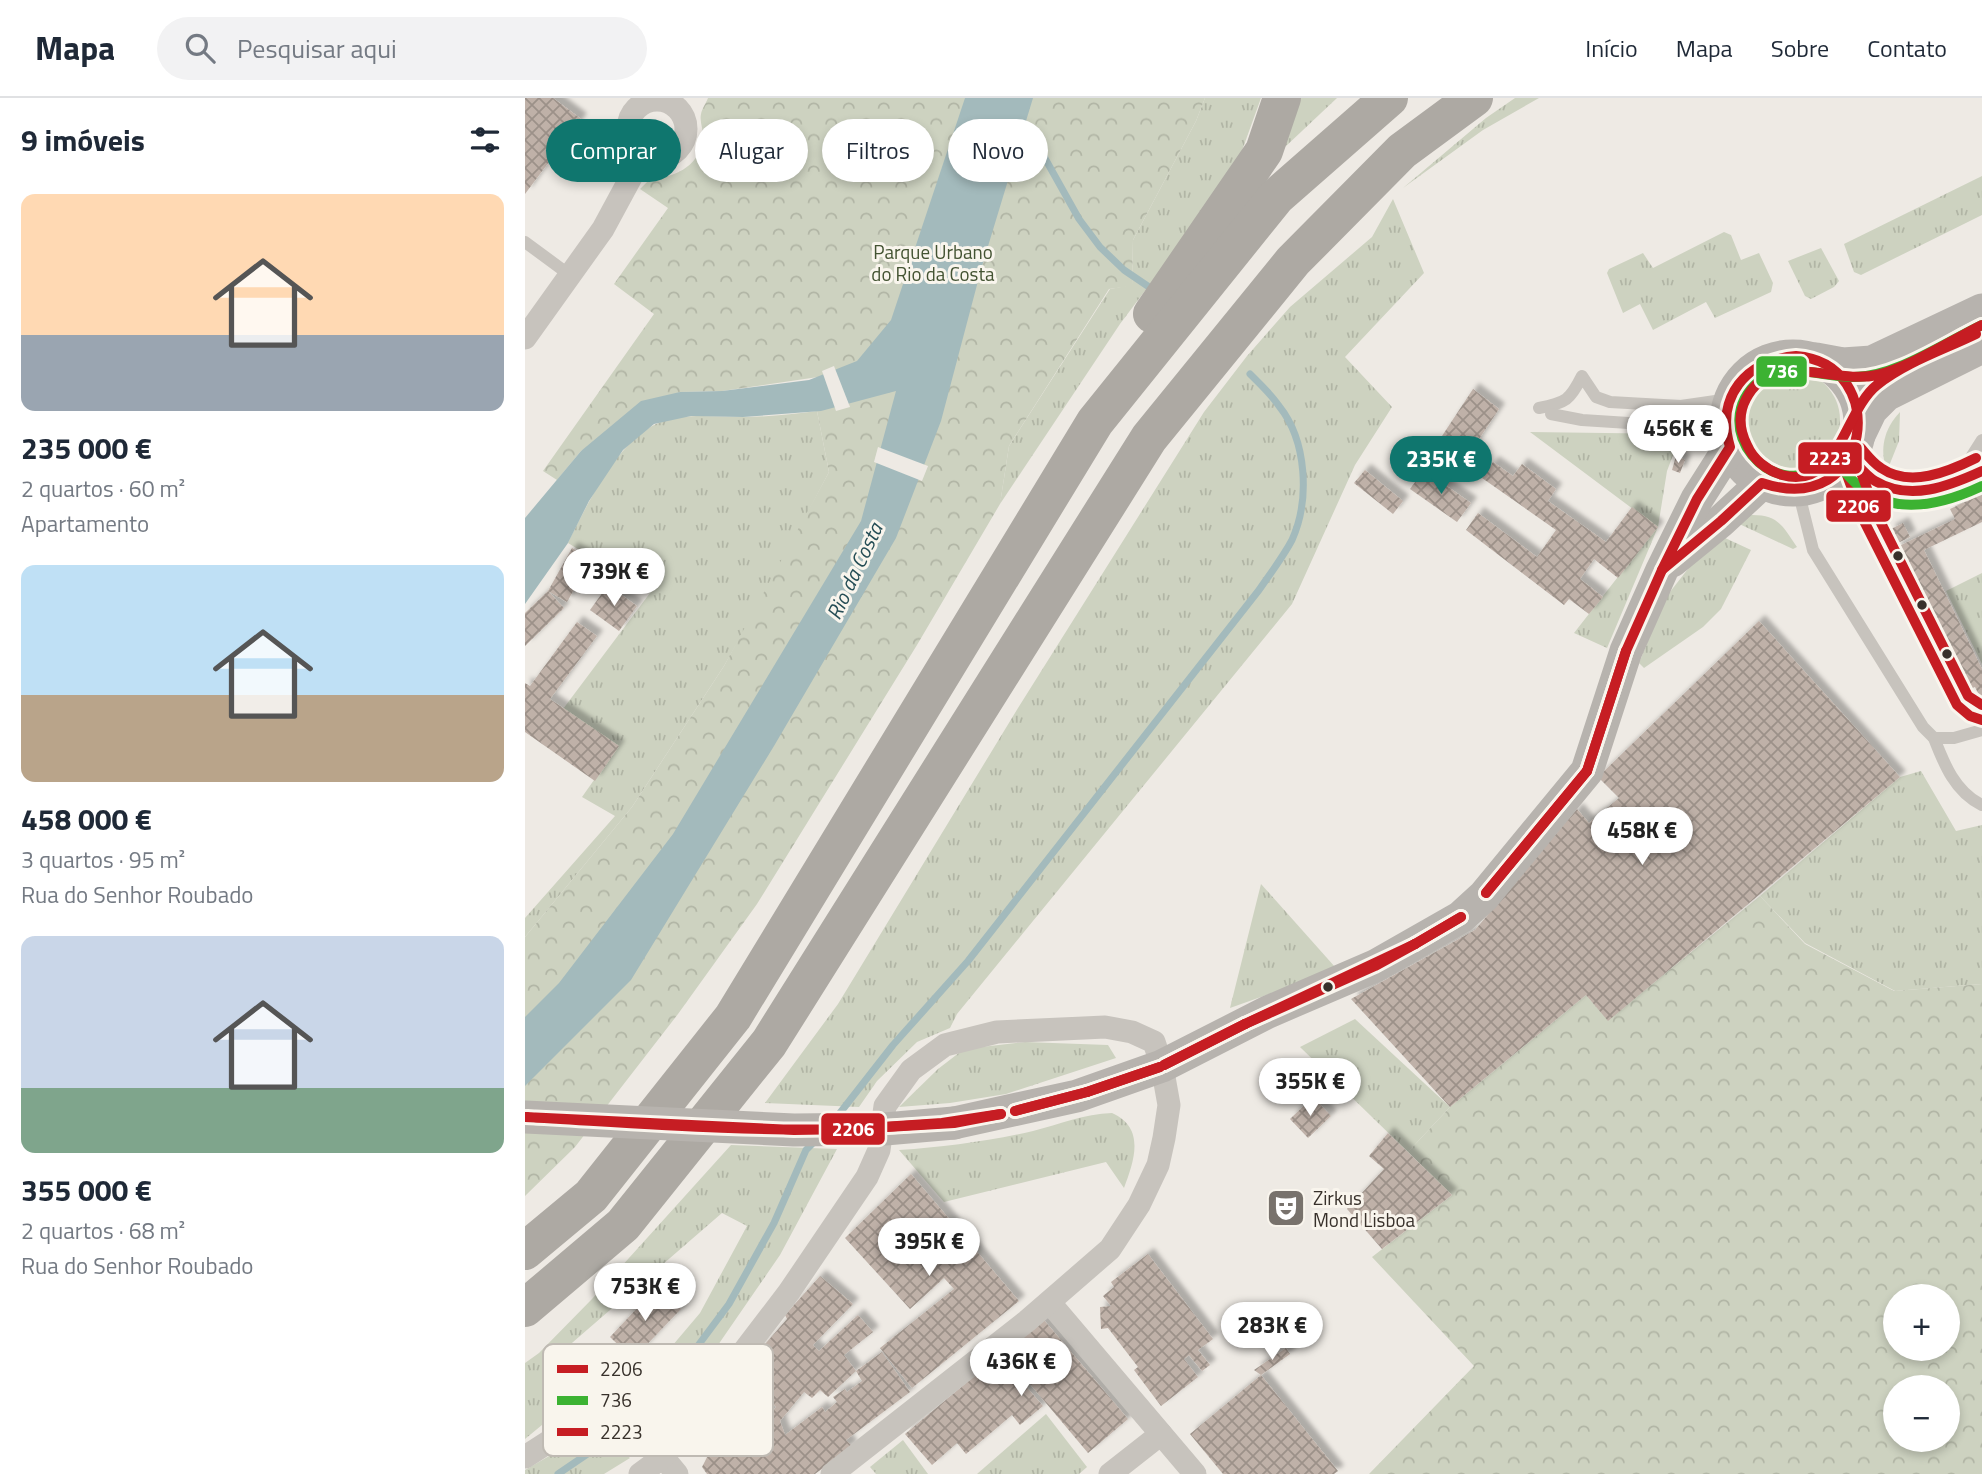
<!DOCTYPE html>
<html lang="pt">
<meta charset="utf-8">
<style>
:root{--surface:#fff;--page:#f2f2f3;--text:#1f2937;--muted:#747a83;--line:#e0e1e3;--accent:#0f766e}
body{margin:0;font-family:"Titillium Web",sans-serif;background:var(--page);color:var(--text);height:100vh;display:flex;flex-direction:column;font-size:26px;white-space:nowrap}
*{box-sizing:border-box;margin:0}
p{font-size:23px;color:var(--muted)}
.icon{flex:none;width:38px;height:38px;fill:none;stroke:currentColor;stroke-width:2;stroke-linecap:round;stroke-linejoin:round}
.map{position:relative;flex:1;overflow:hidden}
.sheet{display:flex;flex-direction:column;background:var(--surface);width:525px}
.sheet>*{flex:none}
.hud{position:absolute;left:21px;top:21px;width:665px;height:63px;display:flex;gap:14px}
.buttons{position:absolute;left:1358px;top:1186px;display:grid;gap:14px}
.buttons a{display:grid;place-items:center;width:77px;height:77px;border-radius:50%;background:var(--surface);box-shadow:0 4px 10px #0003;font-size:35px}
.price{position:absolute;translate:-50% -60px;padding:0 16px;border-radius:24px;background:#fff;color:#222;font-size:23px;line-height:46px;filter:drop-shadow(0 2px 4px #0008)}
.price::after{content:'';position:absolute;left:50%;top:42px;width:21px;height:16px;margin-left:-10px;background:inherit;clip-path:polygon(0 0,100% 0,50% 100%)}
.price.selected{background:var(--accent);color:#fff}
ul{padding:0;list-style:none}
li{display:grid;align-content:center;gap:14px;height:371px;padding:0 21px}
li span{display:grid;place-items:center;height:217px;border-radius:14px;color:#555}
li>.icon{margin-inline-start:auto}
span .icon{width:126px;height:126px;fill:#fffc;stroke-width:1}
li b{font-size:30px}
h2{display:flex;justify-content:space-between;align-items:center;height:84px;padding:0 21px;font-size:30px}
.pill{padding:0 24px;border-radius:32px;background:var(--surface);box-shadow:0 4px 10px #0003;font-size:24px;line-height:63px}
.pill.selected{background:var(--accent);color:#fff}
header{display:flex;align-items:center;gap:42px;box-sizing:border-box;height:98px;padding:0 35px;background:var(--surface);border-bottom:2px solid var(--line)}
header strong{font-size:33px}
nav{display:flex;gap:38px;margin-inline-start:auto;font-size:24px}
.search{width:490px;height:63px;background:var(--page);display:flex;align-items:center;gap:18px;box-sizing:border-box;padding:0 24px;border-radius:38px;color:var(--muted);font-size:26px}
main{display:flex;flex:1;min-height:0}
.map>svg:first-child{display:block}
.grass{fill:url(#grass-tufts)}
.forest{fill:url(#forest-crowns);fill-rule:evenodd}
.water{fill:#a3babc}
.pier{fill:#eeeae4}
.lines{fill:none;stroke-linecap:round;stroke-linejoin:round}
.stream{stroke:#a3babc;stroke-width:7}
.building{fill:url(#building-cross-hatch);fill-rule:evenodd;filter:url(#shadow)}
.lane{stroke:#c7c3bd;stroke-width:12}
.street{stroke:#c7c3bd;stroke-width:23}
.secondary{stroke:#b7b3ae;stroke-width:33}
.highway{stroke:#ada9a3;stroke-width:38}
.secondary-bridge{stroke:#b7b3ae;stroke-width:33}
.bus-1-casing{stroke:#f9f5ed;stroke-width:16}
.bus-2-casing{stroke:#f9f5ed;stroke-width:16}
.bus-3-casing{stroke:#f9f5ed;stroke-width:16}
.bus-1{stroke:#c61d23;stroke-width:10}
.bus-2{stroke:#3cb232;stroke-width:10}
.bus-3{stroke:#c61d23;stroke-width:10}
.bus-dot{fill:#38312b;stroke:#f9f5ed;stroke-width:2.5}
.labels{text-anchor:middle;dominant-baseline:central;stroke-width:6;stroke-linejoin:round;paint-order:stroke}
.park-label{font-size:19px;fill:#435332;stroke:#f9f5ed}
.poi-label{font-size:19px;fill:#38312b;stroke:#f9f5ed;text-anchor:start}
.water-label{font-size:21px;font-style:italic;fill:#254d55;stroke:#f9f5ed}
.key{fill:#f9f5ed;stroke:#bfbab3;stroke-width:2}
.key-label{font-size:19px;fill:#38312b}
.line-badge{stroke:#f9f5ed;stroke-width:2.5}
.badge-label{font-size:19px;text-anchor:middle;font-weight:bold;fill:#fff}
</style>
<header>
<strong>Mapa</strong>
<div class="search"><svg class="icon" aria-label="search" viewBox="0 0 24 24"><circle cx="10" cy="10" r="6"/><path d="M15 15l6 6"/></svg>Pesquisar aqui</div>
<nav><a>Início</a><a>Mapa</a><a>Sobre</a><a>Contato</a></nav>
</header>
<main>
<section class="sheet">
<h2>9 imóveis<svg class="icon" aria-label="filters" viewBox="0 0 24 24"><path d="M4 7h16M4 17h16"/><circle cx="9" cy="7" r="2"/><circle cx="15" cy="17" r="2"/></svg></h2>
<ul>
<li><span style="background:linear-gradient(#ffd9b3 65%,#9aa5b1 0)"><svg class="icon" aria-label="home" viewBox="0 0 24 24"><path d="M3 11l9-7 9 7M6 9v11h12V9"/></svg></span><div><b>235 000 €</b><p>2 quartos · 60 m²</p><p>Apartamento</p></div></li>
<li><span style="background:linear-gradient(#bfe0f5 60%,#b9a48a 0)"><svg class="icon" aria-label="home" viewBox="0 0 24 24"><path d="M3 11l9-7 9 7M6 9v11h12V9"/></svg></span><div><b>458 000 €</b><p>3 quartos · 95 m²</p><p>Rua do Senhor Roubado</p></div></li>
<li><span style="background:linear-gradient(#c9d6e8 70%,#7fa58c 0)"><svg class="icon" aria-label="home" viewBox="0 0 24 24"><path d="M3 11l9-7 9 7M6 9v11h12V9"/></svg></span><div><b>355 000 €</b><p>2 quartos · 68 m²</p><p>Rua do Senhor Roubado</p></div></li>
</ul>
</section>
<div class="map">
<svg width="1457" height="1376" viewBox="0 0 1457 1376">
<defs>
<pattern id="grass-tufts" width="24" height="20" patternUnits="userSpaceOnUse" patternTransform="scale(1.75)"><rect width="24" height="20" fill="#cdd2c0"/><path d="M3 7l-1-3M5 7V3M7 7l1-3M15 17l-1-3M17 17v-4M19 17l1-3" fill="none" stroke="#b1b5a5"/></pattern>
<pattern id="forest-crowns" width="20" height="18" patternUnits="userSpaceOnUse" patternTransform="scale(1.75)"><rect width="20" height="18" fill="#cdd2c0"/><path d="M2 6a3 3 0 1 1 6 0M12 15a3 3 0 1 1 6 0" fill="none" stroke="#b1b5a5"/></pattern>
<pattern id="building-cross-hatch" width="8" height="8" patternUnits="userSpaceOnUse" patternTransform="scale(1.75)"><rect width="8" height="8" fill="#bfb1a8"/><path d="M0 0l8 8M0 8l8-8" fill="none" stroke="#9c9189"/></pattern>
<filter id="shadow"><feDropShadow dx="6" dy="-6" stdDeviation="2" flood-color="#0004"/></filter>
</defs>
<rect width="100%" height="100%" fill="#eeeae4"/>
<!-- grass -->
<g class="grass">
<polygon points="680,0 736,0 714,61 686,105 595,226 475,406 484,348 585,191 607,187 608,142 671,23"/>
<polygon points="772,0 812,0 760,49"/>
<polygon points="990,0 1014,0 958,32 878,90 961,20"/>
<polygon points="1457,78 1457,117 1336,177 1329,174 1319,146"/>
<polygon points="868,101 899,175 820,259 867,309 830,367 767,506 432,916 425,930 392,944 352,983 334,1009 240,1005 313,906 493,610 679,314 722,258 765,209 847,139"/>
<polygon points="1199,134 1206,137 1216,162 1234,155 1248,185 1246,194 1190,220 1181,204 1128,232 1115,206 1098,215 1082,175 1084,171 1118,155 1128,170"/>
<polygon points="1296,150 1314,183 1309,189 1286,201 1280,198 1263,163"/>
<circle cx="1265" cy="322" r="50"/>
<path d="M 292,313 L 304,374 L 241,494 L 199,568 L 107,709 L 0,839 L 0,820 L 90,718 L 57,699 L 93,648 L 38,611 L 125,495 L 43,445 C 61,408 93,343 131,326 C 158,314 189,319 217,319 C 242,319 267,316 292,313 Z"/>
<path d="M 1375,314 L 1374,343 L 1362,373 C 1354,351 1359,331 1375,314 Z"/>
<polygon points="1005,334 1156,336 1142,373 1133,429 1082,550 1049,535 1132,429"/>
<path d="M 1224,417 C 1253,416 1257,427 1272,449 L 1268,451 L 1210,424 Z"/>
<polygon points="1198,439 1226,452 1196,511 1178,529 1119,570 1114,565 1141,499 1166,467"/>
<polygon points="1457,475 1457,566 1421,493"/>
<polygon points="1396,673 1431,733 1457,727 1457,886 1370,893 1280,845 1235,798 1375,679"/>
<polygon points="736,786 810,869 786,881 705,910"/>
<polygon points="830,921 925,1009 883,1054 775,949"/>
<polygon points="500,944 583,947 591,960 481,996 425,1005 374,1009 413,971 439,951"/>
<path d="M 587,1015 C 621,1030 609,1063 599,1090 L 581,1064 L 419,1104 L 374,1052 C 419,1049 464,1043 508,1033 C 535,1026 559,1016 587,1015 Z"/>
<polygon points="206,1047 312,1051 255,1157 193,1247 123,1324 92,1313 175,1215 222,1128 197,1115 25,1264 57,1294 0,1341 0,1265 14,1255 67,1201"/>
<polygon points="521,1316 562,1369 554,1376 452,1376"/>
<polygon points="69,1332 105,1360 79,1376 0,1376 0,1372"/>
<polygon points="378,1342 403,1376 351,1376 345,1369"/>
</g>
<!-- forest -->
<g class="forest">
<path d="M 183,0 L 680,0 L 671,23 L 608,142 L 607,188 L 584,191 L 484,348 L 475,406 L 392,547 L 232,806 L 153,916 L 50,1049 L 0,1098 L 0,839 L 107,709 L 199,568 L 304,374 L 292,313 L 293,279 L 197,293 L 155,294 L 56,353 L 32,382 L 18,373 L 129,216 L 89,186 L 143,110 L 115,91 L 126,80 C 149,80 172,69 178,44 C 180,34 174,25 176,16 C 177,11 181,5 183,0 Z"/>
<path d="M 1235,798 L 1280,846 L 1369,893 L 1457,886 L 1457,1376 L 844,1376 L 949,1268 L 847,1159 L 927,1097 L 883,1054 L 925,1009 L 1061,897 L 1083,922 ZM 1370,1199 L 1423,1199 L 1423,1251 L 1370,1251 ZM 1370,1290 L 1423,1290 L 1423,1342 L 1370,1342 Z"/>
</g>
<!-- water -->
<polygon class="water" points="440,0 508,0 457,168 416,323 371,440 249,648 106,882 0,988 0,919 34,885 148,736 336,423 371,293 296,313 218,319 166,318 129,326 98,352 64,403 43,445 0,506 0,420 56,353 116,303 155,294 197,293 284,282 332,263 366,222"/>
<!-- pier -->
<g class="pier">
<polygon points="309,268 325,309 311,313 297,273"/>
<polygon points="353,349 403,368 397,383 349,364"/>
</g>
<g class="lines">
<!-- stream -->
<g class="stream">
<polyline points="490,36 506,43 517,55 554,121 575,149 599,172 630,193"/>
<path d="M 311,1020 L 368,947 L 443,863 L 734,492 C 745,476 758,459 767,442 C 785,402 782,343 754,308 C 746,296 735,286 725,276"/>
<polyline points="33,1376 80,1344 157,1269 204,1206 249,1125 281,1052 289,1044"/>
</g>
</g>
<!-- building -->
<g class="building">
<polygon points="0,0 28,0 56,21 0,96"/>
<polygon points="948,291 974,311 944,356 917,338"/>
<polygon points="1151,358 1160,362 1155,375 1147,372"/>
<polygon points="968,364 988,378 997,366 1031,391 1023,403 1081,444 1107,409 1133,429 1093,480 1069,461 1055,481 1078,499 1064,516 1044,501 1039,507 941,432 953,415 1012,459 1031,432 957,380"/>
<polygon points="840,372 878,403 868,416 829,385"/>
<polygon points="899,372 946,405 932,424 885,391"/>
<polygon points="1457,396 1457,424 1399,452 1457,571 1457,603 1450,589 1440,593 1370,450 1430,421 1425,411"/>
<polygon points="1378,425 1385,439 1371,446 1364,432"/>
<polygon points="47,450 66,461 42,504 23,493 39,510 0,548 0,515 23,493"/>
<polygon points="83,487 112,508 94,533 65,512"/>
<polygon points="1234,523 1375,679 1083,923 1061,897 925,1009 826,901 950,832 1052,711 1064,725 1094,700 1073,679"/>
<polygon points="52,524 72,538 25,601 94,648 70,683 0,634 0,585 5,588"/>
<polygon points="788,999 806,1018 783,1040 765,1021"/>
<polygon points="863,1035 927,1097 857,1151 822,1111 859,1071 844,1058"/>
<polygon points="386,1076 494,1203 387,1290 355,1250 429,1191 419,1180 385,1211 320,1140"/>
<polygon points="623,1156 688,1241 673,1252 685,1267 677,1273 664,1257 659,1261 673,1279 636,1308 609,1272 613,1269 583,1230 576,1231 575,1209 586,1208 578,1198 589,1189 586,1184"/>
<path d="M 295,1178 L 328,1206 L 288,1247 L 294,1253 L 333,1217 L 348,1234 L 319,1257 L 331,1273 L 357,1254 L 385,1294 L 321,1342 L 327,1348 L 290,1376 L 182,1376 L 177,1369 L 218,1289 L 246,1314 L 251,1309 L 220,1280 L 239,1259 L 234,1253 L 262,1221 L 260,1217 ZM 331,1273 L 337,1283 L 322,1294 L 320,1291 L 308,1299 L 312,1304 L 300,1314 L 297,1309 L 260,1337 L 255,1323 L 279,1294 L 287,1300 L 295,1292 L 303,1299 Z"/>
<polygon points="132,1189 156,1211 108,1261 85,1239"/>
<polygon points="518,1221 603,1321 563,1355 489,1267 485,1270 518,1308 495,1327 487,1317 441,1356 432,1345 407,1367 380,1336"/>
<polygon points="761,1250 765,1256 736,1277 729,1272"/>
<polygon points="736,1277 813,1373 809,1376 698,1376 665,1336"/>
</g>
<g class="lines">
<!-- lane -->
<g class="lane">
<polyline points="0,144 46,178"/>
<path d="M 1014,310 C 1041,305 1045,302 1057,278 L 1071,299 L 1085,304 L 1156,308 L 1204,301"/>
<polyline points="1026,316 1057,322 1166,329 1200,320"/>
<path d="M 1326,360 C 1333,367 1341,377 1350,383 C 1386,404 1424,389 1457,373"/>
<polyline points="1319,369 1339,423 1432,607 1445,618 1457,622"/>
<polyline points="1429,386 1457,342"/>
<polyline points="1273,392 1288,452 1398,629 1409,640 1429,640 1457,632"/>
<path d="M 1409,640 C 1419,666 1430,694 1457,707"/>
</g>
<!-- street -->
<g class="street">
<circle cx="132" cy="31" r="29"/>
<polyline points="0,240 78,131 118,57"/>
<polyline points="525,1205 670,1376"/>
<polyline points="0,1359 56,1323 76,1320 110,1339 138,1359 152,1376"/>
<polyline points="115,1376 138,1359 264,1194 342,1079 354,1052 360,1008 386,972 420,947 472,934 580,929 607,934 629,944 637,968 644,1007 639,1040 633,1067 614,1107 585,1151 502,1223 307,1376"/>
<polyline points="585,1376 636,1336"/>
</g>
<!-- secondary -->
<g class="secondary">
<circle cx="1268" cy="325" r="67"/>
<polyline points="1291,261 1318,266 1347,264 1457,212"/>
<polyline points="1334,337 1346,312 1361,297 1457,249"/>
<polyline points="1147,463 1196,423 1237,385"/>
<polyline points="429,1025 552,998 637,968 743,914 850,868 936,819 959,798 1062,673 1101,553 1137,472 1172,401 1205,349"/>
</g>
<!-- highway -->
<g class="highway">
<polyline points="627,216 739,53 757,0"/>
<polyline points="0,1153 66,1098 208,919 570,324 751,99 864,0"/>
<polyline points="0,1210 98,1127 244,945 624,340 768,163 877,53 949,0"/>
</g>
<!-- secondary-bridge -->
<polyline class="secondary-bridge" points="0,1019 269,1032 360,1031 429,1025"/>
<!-- bus-1 casing -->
<g class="bus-1-casing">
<g id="bus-1">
<path d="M 1271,258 C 1366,265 1349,422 1237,385 L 1196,423 L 1137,472 L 1172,401 L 1205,349 C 1190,299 1221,262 1271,258 Z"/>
<path d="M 1326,360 C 1334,368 1341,378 1350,383 C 1385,404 1424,388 1457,373"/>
<polyline points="1319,369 1339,423 1432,607 1445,618 1457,622"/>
<polyline points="1101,553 1137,472"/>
<polyline points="1062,673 1101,553"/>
<polyline points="1062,673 1101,553"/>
<polyline points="961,795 1062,673"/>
<polyline points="961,795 1062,673"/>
<polyline points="890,846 936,819"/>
<polyline points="890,846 936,819"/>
<polyline points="720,926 890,846"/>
<polyline points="720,926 850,868 890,846"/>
<polyline points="639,967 720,926"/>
<polyline points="639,967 720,926"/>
<polyline points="562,994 635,969"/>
<polyline points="562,994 635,969"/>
<polyline points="490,1013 562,994"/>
<polyline points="490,1013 562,994"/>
<path d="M 0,1019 L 269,1032 L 328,1031 C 219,1034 109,1025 0,1019 Z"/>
<polyline points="328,1031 417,1025 476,1016"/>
<polyline points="328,1031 429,1025 476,1016"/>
</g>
</g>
<!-- bus-2 casing -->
<g class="bus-2-casing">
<g id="bus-2">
<path d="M 1316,350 C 1311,355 1306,361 1301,366 C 1246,408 1181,328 1234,283 C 1259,262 1300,280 1329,279 C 1370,279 1419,245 1457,227"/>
<path d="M 1316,370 C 1324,378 1331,387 1340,393 C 1376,418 1421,405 1457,388"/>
</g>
</g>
<!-- bus-3 casing -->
<g class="bus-3-casing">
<g id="bus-3">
<path d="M 1451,236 C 1418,252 1381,264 1352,287 C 1319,313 1314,393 1257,377 C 1241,372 1228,361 1222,347 C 1214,331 1213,316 1221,301 C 1247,250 1308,287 1352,277 C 1383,270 1427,242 1457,227"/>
<path d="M 1336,350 C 1342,357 1348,365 1356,370 C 1385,390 1423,374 1451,360"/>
<polyline points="1332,364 1352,417 1443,598 1457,607"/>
</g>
</g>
<!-- bus-1 -->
<use href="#bus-1" class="bus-1"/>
<!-- bus-2 -->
<use href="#bus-2" class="bus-2"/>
<!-- bus-3 -->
<use href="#bus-3" class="bus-3"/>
</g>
<!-- icons -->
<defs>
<g id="theatre-square" transform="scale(2.0125)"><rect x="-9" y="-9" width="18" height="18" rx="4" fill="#78726c" stroke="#f9f5ed"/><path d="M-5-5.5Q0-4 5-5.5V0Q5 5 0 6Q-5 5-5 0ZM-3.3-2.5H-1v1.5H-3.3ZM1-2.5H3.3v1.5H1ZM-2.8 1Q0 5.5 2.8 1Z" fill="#fff"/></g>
</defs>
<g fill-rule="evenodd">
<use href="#theatre-square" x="761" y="1110"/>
</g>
<!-- markers -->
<g class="bus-dot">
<circle cx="1373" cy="458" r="6"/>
<circle cx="1397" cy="507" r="6"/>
<circle cx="1422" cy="556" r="6"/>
<circle cx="803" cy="889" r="6"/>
</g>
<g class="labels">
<!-- park labels -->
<g class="park-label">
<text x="408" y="153">Parque Urbano<tspan x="408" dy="22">do Rio da Costa</tspan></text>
</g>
<!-- poi labels -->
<g class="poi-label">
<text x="788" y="1099">Zirkus<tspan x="788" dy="22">Mond Lisboa</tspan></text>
</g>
<!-- water labels -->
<g class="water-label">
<text transform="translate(329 473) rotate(-65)">Rio da Costa</text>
</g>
</g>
<!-- legend -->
<rect x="18" y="1246" width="230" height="112" rx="10" class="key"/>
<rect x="32" y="1267" width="31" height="8" fill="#c61d23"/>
<rect x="32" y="1298" width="31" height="9" fill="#3cb232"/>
<rect x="32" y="1330" width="31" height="8" fill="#c61d23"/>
<g class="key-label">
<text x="75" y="1278">2206</text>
<text x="75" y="1309">736</text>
<text x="75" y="1341">2223</text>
</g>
<g class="line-badge">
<rect x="1230" y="257" width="53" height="33" rx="7" fill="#3cb232"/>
<rect x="1272" y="343" width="66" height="34" rx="7" fill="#c61d23"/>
<rect x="1300" y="391" width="67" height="34" rx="7" fill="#c61d23"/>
<rect x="295" y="1014" width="66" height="34" rx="7" fill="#c61d23"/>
</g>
<g class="badge-label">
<text x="1257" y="280">736</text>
<text x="1305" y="367">2223</text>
<text x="1333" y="415">2206</text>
<text x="328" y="1038">2206</text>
</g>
</svg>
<div class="buttons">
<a>+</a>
<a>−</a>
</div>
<b class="price" style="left:1153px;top:367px">456K €</b>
<b class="price selected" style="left:916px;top:398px">235K €</b>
<b class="price" style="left:89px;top:510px">739K €</b>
<b class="price" style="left:1117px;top:769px">458K €</b>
<b class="price" style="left:785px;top:1020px">355K €</b>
<b class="price" style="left:404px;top:1180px">395K €</b>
<b class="price" style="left:120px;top:1225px">753K €</b>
<b class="price" style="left:747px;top:1264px">283K €</b>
<b class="price" style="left:496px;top:1300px">436K €</b>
<div class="hud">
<a class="pill selected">Comprar</a>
<a class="pill">Alugar</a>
<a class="pill">Filtros</a>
<a class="pill">Novo</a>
</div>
</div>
</main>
